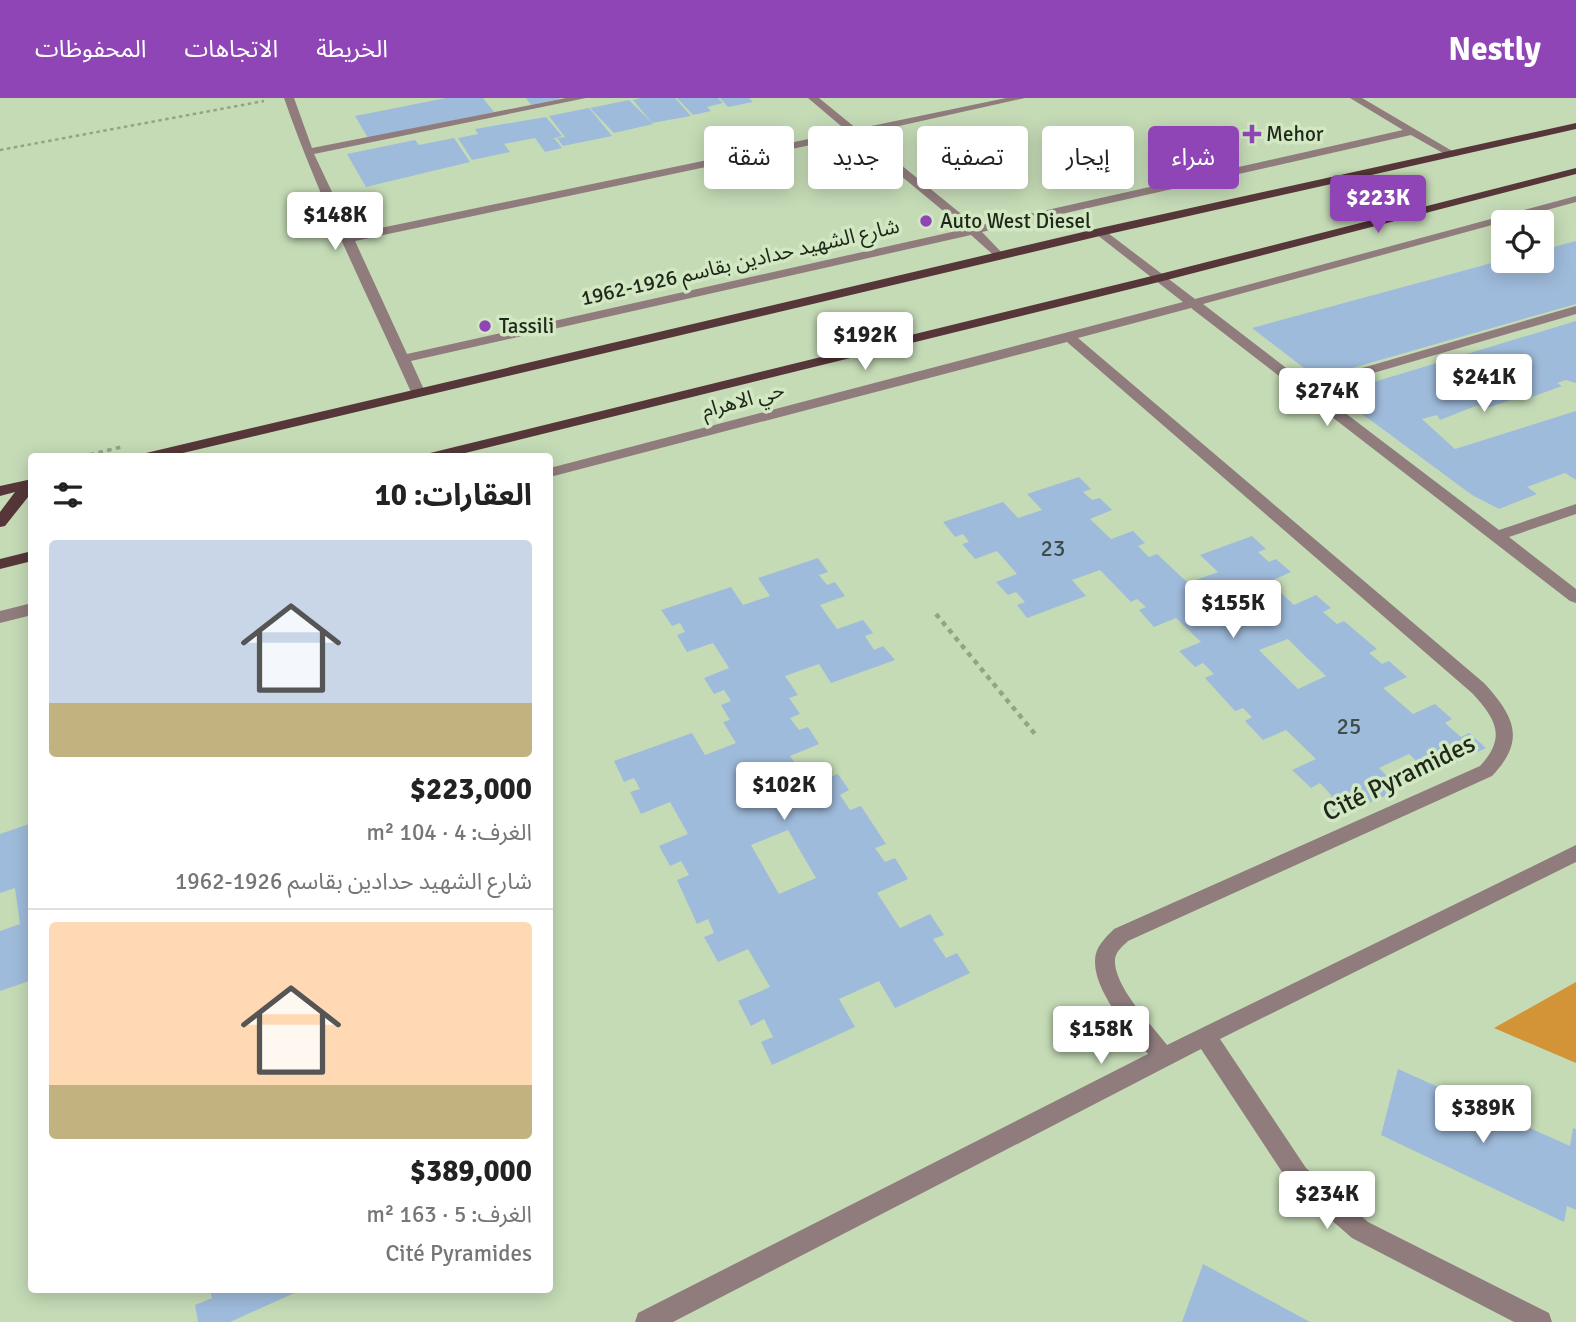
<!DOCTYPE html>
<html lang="ar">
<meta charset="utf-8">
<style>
:root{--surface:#fff;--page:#f2f2f2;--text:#222;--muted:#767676;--line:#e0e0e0;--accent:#9045b6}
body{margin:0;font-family:Signika,"Noto Sans Arabic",sans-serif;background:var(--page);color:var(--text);direction:rtl;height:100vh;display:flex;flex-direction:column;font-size:26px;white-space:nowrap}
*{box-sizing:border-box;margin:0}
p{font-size:23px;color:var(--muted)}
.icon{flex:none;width:38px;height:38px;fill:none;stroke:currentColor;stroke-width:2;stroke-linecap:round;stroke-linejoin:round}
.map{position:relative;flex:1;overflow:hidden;direction:ltr}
.sheet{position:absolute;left:28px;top:355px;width:525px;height:840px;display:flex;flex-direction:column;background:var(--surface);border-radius:7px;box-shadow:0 4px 18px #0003;direction:rtl}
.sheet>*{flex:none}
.top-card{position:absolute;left:574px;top:28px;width:665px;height:63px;direction:rtl;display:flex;gap:14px}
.buttons{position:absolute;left:1491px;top:112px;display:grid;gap:14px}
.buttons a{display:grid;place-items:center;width:63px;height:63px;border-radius:7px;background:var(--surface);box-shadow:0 4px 18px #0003;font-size:35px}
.price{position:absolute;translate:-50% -60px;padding:0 16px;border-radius:7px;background:#fff;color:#222;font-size:23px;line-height:46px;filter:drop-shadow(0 2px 4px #0008)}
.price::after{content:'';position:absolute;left:50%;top:42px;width:21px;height:16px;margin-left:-10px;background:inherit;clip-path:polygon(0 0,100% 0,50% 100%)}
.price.on{background:var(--accent);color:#fff}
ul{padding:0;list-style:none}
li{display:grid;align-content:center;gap:14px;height:371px;padding:0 21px}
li+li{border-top:2px solid var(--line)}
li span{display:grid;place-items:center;height:217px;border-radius:7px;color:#555}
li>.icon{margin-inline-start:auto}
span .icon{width:126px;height:126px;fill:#fffc;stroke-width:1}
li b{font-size:30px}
h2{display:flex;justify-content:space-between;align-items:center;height:84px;padding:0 21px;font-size:30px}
.chip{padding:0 24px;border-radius:7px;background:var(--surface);box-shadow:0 4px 18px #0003;font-size:24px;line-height:63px}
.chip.on{background:var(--accent);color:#fff}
header{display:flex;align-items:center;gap:42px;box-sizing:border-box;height:98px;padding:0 35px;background:var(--accent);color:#fff}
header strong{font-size:33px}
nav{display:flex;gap:38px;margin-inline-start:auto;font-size:24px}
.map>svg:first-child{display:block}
.green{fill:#d39337}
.building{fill:#9fbbdb;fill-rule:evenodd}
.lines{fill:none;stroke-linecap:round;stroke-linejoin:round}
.path-far2{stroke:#93a486;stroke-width:2.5;stroke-dasharray:3.5 3.5;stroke-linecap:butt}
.path-far1{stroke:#93a486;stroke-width:3.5;stroke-dasharray:4.5 4.5;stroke-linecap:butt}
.path{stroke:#93a486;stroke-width:4.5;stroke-dasharray:5 5;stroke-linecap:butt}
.minor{fill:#907c7d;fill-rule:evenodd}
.major{fill:#563639;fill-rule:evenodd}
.poi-dot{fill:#9045b6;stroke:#d2e8c3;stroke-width:2.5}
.labels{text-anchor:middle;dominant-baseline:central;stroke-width:7;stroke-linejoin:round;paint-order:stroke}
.far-poi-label{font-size:21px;fill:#1f2719;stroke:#d2e8c3;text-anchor:start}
.far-street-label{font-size:21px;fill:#1f2719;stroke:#d2e8c3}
.number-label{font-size:23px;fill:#3f4c4a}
.street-label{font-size:26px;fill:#1f2719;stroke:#d2e8c3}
</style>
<header>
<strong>Nestly</strong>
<nav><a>الخريطة</a><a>الاتجاهات</a><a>المحفوظات</a></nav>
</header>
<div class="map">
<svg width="1576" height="1224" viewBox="0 0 1576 1224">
<rect width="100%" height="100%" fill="#c5dbb6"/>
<!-- green -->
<polygon class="green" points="1576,884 1576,965 1494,930"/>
<!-- building -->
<g class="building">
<polygon points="446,0 483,0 494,14 368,40 355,18"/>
<polygon points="526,0 559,0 559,1 531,7"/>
<polygon points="641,0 675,0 691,18 652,25 633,2"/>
<polygon points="677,0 718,0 723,5 707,9 711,13 693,17"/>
<polygon points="720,0 749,0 753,4 728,9"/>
<polygon points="629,2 653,26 614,35 590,10"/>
<polygon points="589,10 612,38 563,48 557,40 565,39 549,18"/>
<polygon points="546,19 562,38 552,41 555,41 562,50 545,54 535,40 504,46 510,54 472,62 458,40 478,36 475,31"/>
<polygon points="454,40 470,64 366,89 347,56 415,42 419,47"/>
<polygon points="1576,143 1576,206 1317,280 1252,230 1503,162 1542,163 1542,152"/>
<polygon points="1576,223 1576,285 1566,282 1557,285 1562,288 1524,302 1520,299 1484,311 1478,307 1440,322 1437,317 1422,321 1455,351 1576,313 1576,382 1565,375 1527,389 1537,396 1499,411 1472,397 1342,301 1344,293"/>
<path d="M 1079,379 L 1091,391 L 1083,394 L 1092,402 L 1100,400 L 1112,412 L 1090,421 L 1111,441 L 1133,433 L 1145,445 L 1138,448 L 1149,459 L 1157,456 L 1188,485 L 1218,474 L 1200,457 L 1252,438 L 1266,451 L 1258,454 L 1269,464 L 1276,461 L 1291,474 L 1269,484 L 1294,507 L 1316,497 L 1331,510 L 1323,514 L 1337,526 L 1344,523 L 1377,551 L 1369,555 L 1382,566 L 1389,563 L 1407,579 L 1383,590 L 1413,616 L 1435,606 L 1452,621 L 1445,625 L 1461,639 L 1469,635 L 1486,650 L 1430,676 L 1409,656 L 1379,670 L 1400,691 L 1338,719 L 1323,702 L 1332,698 L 1320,685 L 1311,690 L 1292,672 L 1316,661 L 1286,632 L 1263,642 L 1245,623 L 1252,619 L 1243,610 L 1235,613 L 1205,580 L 1214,576 L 1203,565 L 1195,569 L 1179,553 L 1201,544 L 1176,520 L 1154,529 L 1139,512 L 1146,509 L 1137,501 L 1131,504 L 1100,472 L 1072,482 L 1086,498 L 1027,520 L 1017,507 L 1025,504 L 1016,494 L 1008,497 L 996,484 L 1017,476 L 997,453 L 975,461 L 962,446 L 969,444 L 963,436 L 955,439 L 943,424 L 1003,404 L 1018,420 L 1042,412 L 1027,396 ZM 1288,541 L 1306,559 L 1326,578 L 1298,591 L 1259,552 Z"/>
<path d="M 818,460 L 828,474 L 819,477 L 827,487 L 835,484 L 845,498 L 820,507 L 837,531 L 863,522 L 873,535 L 865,538 L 874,552 L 883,548 L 895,562 L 831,585 L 819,566 L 785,578 L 798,597 L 789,600 L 800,616 L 790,620 L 799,632 L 808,629 L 819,646 L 790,658 L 810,687 L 838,676 L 849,692 L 840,697 L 850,712 L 861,708 L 886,746 L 875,750 L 885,764 L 895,760 L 908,781 L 877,795 L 900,830 L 930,816 L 944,837 L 933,841 L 946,860 L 957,855 L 970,875 L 895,910 L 879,883 L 839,901 L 855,929 L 772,967 L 761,944 L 773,939 L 764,921 L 751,928 L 738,903 L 770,889 L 748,851 L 718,864 L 704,839 L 714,835 L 708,821 L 697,826 L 677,782 L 689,777 L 681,763 L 670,768 L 659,748 L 688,736 L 670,704 L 641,716 L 630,694 L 640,691 L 634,680 L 624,684 L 614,663 L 692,635 L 705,657 L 736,645 L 723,624 L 730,622 L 721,607 L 731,603 L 724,592 L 714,596 L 704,580 L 729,570 L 713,545 L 687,554 L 677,537 L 685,534 L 680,525 L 672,528 L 661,512 L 731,489 L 743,507 L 770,498 L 758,480 ZM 788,732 L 816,780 L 779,796 L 751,747 Z"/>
<polygon points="32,725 32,882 0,893 0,833 20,826 15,790 0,795 0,736"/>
<polygon points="1398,971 1570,1048 1573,1030 1576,1031 1576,1112 1567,1108 1564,1124 1381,1037"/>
<polygon points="1203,1166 1310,1224 1182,1224"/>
<polygon points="210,1192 301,1192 230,1224 198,1224 195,1207 212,1200"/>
</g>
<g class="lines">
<!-- path-far2 -->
<polyline class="path-far2" points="0,52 264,3"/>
<!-- path-far1 -->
<polyline class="path-far1" points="81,359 121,349"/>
<!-- path -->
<polyline class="path" points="936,516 1035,636"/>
<!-- minor -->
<g class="minor">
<path d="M 284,0 L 294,0 L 312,50 L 566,0 L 586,0 L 314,56 L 352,136 L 847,33 L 808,0 L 819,0 L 857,31 L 1006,0 L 1025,0 L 863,36 L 976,128 L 1403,32 L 1350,0 L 1362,0 L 1459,57 L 1450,59 L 1411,37 L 982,134 L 1005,158 L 999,162 L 971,137 L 411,263 L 425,294 L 418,298 L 411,294 C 367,196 319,101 284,0 ZM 853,38 L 965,131 L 407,256 L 355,143 Z"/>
<path d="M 1576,98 L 1576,104 L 1203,206 L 1307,286 L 1576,208 L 1576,216 L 1315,292 L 1499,432 L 1576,406 L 1576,416 L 1509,439 L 1576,491 L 1576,505 L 1570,503 L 1191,210 L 1078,240 L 1484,585 C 1515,619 1526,642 1492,678 L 1128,843 C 1123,848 1116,853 1115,861 C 1113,888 1151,926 1167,947 L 1576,747 L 1576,764 L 1220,941 L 1306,1070 L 1368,1124 L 1549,1215 L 1552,1224 L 1514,1224 L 1352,1140 L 1290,1086 L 1201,951 L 673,1224 L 635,1224 L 638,1215 L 1148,956 C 1129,933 1094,893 1095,863 C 1095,849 1105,840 1114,831 L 1480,668 C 1507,639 1496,621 1472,595 L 1067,244 L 550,379 L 550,370 L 1183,204 L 1096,136 L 1096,132 L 1104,132 L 1195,201 Z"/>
<polygon points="32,505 32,517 0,525 0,513"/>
</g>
<!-- major -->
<g class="major">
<polygon points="1576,25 1576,31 1100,138 166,359 139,359 146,355 1100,130"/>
<polygon points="1576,70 1576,76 1163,183 449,359 423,359 430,355 1156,177"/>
<polygon points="32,381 32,394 5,428 0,429 0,414 15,394 0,398 0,388"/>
<polygon points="32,453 32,463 0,471 0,461"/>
</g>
</g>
<!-- markers -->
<g class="poi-dot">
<path d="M1248.5 25.5h7v7h7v7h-7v7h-7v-7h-7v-7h7z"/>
<circle cx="926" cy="123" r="7"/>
<circle cx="485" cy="228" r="7"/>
</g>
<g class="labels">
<!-- far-poi labels -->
<g class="far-poi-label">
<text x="1266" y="36">Mehor</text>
<text x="940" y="123">Auto West Diesel</text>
<text x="499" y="228">Tassili</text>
</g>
<!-- far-street labels -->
<g class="far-street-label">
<text transform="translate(740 164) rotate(-13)">شارع الشهيد حدادين بقاسم 1926-1962</text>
<text transform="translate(743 302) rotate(-15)">حي الاهرام</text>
</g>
<!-- number labels -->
<g class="number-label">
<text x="1053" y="450">23</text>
<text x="1349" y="628">25</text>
</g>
<!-- street labels -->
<g class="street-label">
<text transform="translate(1399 680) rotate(-26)">Cité Pyramides</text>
</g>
</g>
</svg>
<div class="buttons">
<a><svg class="icon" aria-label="locate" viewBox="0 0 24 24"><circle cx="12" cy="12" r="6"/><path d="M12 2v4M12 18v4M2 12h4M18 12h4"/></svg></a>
</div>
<b class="price on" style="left:1378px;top:137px">$223K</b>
<b class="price" style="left:335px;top:154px">$148K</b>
<b class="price" style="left:865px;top:274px">$192K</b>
<b class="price" style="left:1484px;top:316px">$241K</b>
<b class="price" style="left:1327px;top:330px">$274K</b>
<b class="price" style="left:1233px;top:542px">$155K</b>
<b class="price" style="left:784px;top:724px">$102K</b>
<b class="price" style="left:1101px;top:968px">$158K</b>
<b class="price" style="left:1483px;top:1047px">$389K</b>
<b class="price" style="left:1327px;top:1133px">$234K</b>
<div class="top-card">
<a class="chip on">شراء</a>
<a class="chip">إيجار</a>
<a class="chip">تصفية</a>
<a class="chip">جديد</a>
<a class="chip">شقة</a>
</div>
<section class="sheet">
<h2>العقارات: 10<svg class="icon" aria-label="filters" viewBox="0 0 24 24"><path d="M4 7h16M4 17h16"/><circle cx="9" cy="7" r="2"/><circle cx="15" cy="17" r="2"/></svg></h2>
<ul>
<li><span style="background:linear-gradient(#c9d6e8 75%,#c2b280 0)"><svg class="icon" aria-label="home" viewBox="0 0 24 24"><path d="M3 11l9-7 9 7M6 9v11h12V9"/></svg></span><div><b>$223,000</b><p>الغرف: 4 · 104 m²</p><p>شارع الشهيد حدادين بقاسم 1926-1962</p></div></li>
<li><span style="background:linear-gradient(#ffd9b3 75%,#c2b280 0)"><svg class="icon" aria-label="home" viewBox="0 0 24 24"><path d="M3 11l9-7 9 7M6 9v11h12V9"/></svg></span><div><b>$389,000</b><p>الغرف: 5 · 163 m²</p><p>Cité Pyramides</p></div></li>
</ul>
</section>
</div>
